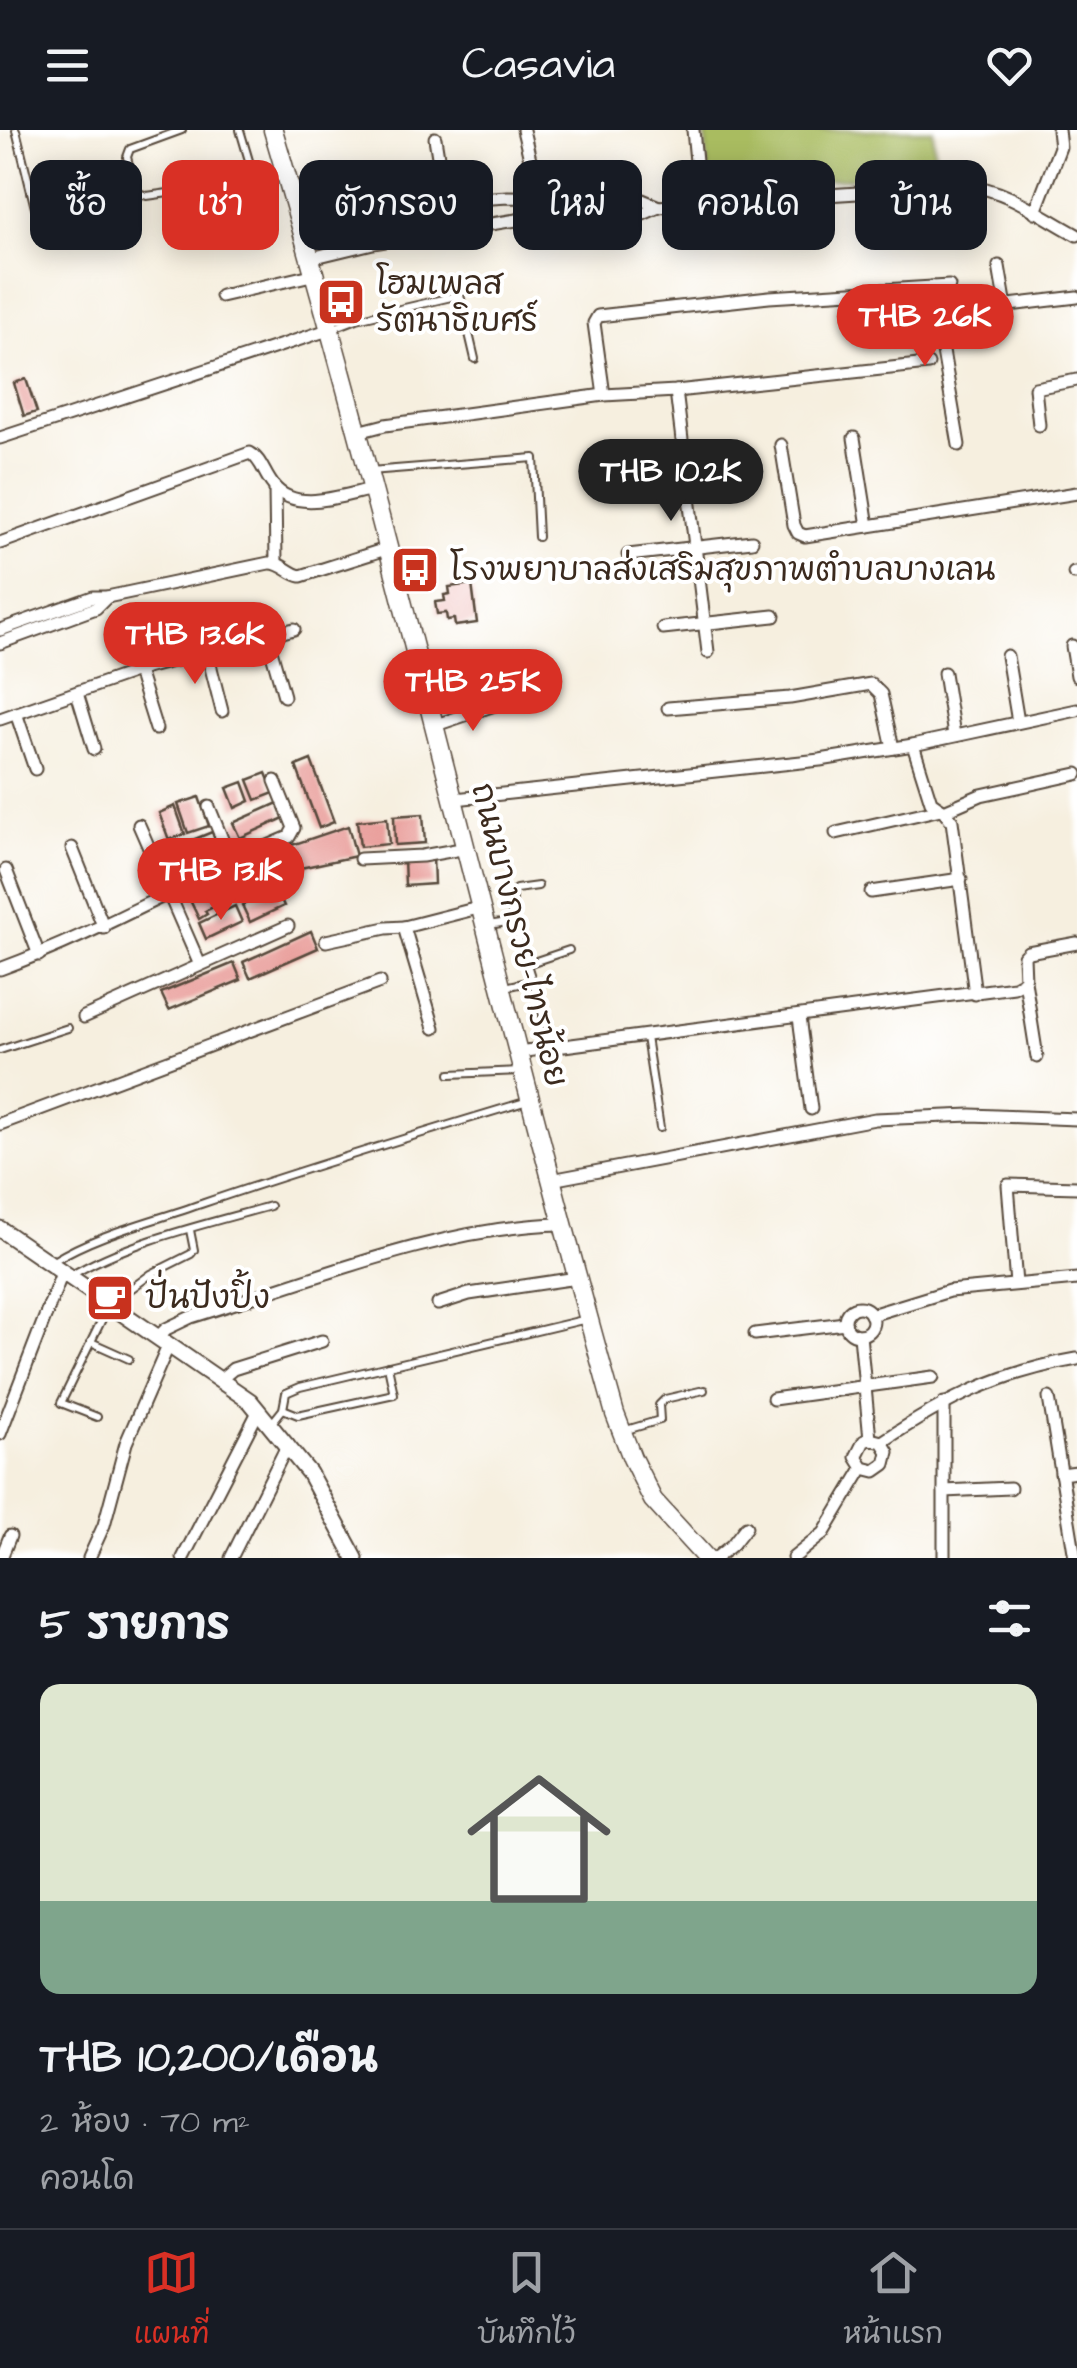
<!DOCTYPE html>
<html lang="th">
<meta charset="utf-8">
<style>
:root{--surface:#171b24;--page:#20242c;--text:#f1f3f6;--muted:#9ea1a6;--line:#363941;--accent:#d93025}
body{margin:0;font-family:"Architects Daughter","Playpen Sans Thai",sans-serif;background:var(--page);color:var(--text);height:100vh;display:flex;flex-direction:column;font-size:38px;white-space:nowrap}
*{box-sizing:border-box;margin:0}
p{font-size:32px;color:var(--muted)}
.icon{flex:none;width:55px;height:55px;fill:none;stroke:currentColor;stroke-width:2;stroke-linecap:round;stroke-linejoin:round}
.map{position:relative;height:1428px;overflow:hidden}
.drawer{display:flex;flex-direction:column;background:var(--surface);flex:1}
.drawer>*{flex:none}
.top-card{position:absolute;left:30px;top:30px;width:1018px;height:90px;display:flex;gap:20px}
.price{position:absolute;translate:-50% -85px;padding:0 22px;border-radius:35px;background:var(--accent);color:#fff;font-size:32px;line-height:65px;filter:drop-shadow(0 2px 5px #0008)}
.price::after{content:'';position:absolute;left:50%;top:60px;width:30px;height:22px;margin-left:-15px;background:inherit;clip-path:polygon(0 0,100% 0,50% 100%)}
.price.on{background:#222;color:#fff}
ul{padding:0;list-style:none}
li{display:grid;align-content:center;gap:20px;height:530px;padding:0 40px}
li span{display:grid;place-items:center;height:310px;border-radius:20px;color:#555}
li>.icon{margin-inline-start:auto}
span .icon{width:180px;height:180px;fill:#fffc;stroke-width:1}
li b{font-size:42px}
h2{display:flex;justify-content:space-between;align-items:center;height:120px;padding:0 40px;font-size:42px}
.pill{padding:0 35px;border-radius:20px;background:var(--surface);box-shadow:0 5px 25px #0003;font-size:35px;line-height:90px}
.pill.on{background:var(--accent);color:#fff}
header{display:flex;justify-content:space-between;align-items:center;height:130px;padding:0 40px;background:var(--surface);font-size:45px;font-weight:600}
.dock{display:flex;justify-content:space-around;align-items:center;height:140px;border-top:2px solid var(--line);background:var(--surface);font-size:28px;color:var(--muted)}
.dock a{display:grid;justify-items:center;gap:5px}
.dock .on{color:var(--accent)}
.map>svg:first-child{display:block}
.green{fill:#a9bc60;stroke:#72733f;stroke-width:2.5}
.building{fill:#e89995}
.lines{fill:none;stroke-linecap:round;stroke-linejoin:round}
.service-casing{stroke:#57483b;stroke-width:10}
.minor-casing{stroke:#57483b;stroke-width:15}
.tertiary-casing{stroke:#57483b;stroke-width:19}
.secondary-casing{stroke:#57483b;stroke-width:21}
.service{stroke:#fff;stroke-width:6}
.minor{stroke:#fff;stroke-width:11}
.tertiary{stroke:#fff;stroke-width:15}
.secondary{stroke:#fff;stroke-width:18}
.labels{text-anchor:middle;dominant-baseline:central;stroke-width:8;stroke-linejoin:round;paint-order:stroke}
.poi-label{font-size:32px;fill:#3b2a1e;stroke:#fff;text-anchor:start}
.street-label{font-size:32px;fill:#3b2a1e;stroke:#fff}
</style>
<header><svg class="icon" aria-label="menu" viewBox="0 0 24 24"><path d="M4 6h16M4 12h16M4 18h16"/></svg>Casavia<svg class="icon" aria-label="heart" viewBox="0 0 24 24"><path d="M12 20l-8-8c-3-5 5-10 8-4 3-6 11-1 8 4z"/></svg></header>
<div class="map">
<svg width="1077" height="1428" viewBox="0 0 1077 1428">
<rect width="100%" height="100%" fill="#fff"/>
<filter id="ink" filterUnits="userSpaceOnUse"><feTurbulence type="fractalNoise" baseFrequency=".01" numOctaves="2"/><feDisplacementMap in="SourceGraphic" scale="20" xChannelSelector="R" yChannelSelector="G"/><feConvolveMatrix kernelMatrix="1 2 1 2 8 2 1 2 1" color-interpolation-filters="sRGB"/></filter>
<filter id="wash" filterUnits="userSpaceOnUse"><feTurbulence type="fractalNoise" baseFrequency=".0048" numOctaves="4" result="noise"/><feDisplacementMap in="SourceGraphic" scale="40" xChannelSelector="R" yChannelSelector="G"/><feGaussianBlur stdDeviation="2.25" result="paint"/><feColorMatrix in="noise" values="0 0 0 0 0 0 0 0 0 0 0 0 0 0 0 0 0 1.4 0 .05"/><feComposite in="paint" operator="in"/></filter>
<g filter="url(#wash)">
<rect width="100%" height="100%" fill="#f6efdf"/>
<!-- green -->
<polygon class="green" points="705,0 933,0 936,42 709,59"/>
<g id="blocks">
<!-- building -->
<g class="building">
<polygon points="26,249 37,282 24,286 14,253"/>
<polygon points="472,454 477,493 455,496 454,489 447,490 446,483 437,484 435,472 445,471 444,465 450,464 449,457"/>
<polygon points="311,630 334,692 319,698 296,636"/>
<polygon points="266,643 274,663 256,670 248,650"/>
<polygon points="243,652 250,671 235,678 227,658"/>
<polygon points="199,667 209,696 188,703 178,674"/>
<polygon points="278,673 284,688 240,708 233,693"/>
<polygon points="175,676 185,704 169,710 159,683"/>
<polygon points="423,684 425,713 395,715 394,686"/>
<polygon points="387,688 389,714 360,717 357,691"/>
<polygon points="348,696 356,726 282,742 277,720"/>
<polygon points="212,702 218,718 180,734 173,718"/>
<polygon points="433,726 434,754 405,756 404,727"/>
<polygon points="266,734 274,752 240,767 232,749"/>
<polygon points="223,754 230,769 205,781 207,784 199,789 190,770"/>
<polygon points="276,759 284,776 250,792 242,775"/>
<polygon points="235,776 242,792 206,809 199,793"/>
<polygon points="311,801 318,818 250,848 243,832"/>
<polygon points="234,833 241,850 169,880 161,863"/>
</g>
</g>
</g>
<g filter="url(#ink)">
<use href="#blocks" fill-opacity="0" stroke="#57483b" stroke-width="2.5"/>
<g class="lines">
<!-- service casing -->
<g class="service-casing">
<g id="service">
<polyline points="16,0 35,78"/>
<polyline points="182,0 130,19 127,27 136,62 147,66 282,47"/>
<polyline points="240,0 255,51"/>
<polyline points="76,54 82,73 94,83 134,74 141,65"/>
<polyline points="331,199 357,189 460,165 475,229"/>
<polyline points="370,341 534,328 538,407"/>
<polyline points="512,793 513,762 516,759 538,756"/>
<polyline points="488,795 508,792 515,796 546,895"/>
<polyline points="527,834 569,820"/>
<polyline points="505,857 533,851"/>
<polyline points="646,907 660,998"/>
<polyline points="0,920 68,898"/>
<polyline points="450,944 521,941"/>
<path d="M 53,1131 C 99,1103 151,1092 201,1074 C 309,1037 418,1004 528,971"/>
<path d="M 70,1146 C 126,1112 206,1094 270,1076"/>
<polyline points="91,1212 129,1229"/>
<polyline points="283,1279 298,1285 394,1264 388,1236"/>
<polyline points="97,1287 61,1273 109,1175 151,1144 191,1124 194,1120 190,1100"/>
<polyline points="271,1294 283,1279 286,1263 300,1257 587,1189"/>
<polyline points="623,1301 660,1290 659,1275 665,1269 704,1260"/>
</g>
</g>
<!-- minor casing -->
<g class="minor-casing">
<g id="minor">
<polyline points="523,0 540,71"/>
<polyline points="693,0 700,73"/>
<polyline points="435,8 445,71 444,100"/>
<polyline points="1035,82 1060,17 1058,0"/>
<polyline points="302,96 445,71 508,67 640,69 659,77"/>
<path d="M 311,128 L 373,113 L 541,86 L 641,85 L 659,77 L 700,73 L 969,56 C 1007,59 1043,87 1077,105"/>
<polyline points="999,136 1005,171 1009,175 1077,167"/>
<polyline points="932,157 959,315"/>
<polyline points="221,166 316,144"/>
<polyline points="676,261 708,522"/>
<polyline points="604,265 594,193 598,186 769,167 949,156"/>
<polyline points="1039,295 1035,258 1077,250"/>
<polyline points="358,302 385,295 604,265 676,261 928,234"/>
<polyline points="0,308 331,199"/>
<polyline points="854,308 868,396"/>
<polyline points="781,315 794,395 798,403 805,406 1077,363"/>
<polyline points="620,350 732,337"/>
<polyline points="275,359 276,432"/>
<path d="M 0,413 L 250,323 C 261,329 264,344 273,355 C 295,384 343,365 373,359"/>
<polyline points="628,425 752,411"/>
<polyline points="1074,443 1077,443"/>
<polyline points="663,498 774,486"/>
<path d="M 0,500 L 93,467 L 107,467 L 269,433 C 282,432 289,444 301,446 L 389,418"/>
<polyline points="267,506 284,566"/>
<polyline points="0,513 96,478 107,467"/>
<polyline points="1072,516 1077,546"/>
<polyline points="207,522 222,581"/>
<polyline points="1007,526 1018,592"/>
<polyline points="138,541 156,599"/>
<polyline points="944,543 954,605"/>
<polyline points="77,563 94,619"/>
<polyline points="668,578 790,568 871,554 881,564 893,618"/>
<polyline points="16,583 35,639"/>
<polyline points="0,589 146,538 294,499"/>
<polyline points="436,595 498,574"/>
<polyline points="913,615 931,672 944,681 952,691 975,864"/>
<polyline points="455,669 820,630 913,615 1077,580"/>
<polyline points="209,677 231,731"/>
<polyline points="944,681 981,665 1077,644"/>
<polyline points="139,695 200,835"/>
<polyline points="836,703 941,679"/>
<polyline points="72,718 104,798"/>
<polyline points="360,729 422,726 467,718"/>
<polyline points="6,740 39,825"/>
<polyline points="871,762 961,749"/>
<polyline points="326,811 386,798 404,797"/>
<path d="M 0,839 C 102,802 189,749 289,707 L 294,698 L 275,651"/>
<polyline points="1025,851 1037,927"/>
<polyline points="84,887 288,796"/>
<polyline points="799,887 811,979"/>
<polyline points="434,898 404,797 482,777"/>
<polyline points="518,922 1014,857 1025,851 1024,826 1028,822 1077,813"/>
<polyline points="0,994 380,852"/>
<polyline points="551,1050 875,989 971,985 1077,989"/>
<polyline points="1016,1154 1008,1055 1077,1057"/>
<polyline points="438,1174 469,1164 577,1148"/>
<circle cx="859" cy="1191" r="14"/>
<polyline points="871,1185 949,1161 1077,1149"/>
<polyline points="755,1204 845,1193"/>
<polyline points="860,1205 870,1309"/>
<path d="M 158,1207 L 166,1199 L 191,1187 C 306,1152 442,1096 562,1094"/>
<polyline points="221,1249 233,1239 322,1211"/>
<polyline points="1049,1268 1075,1428"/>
<polyline points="773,1269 933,1247"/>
<polyline points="944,1273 944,1428"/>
<polyline points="0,1304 62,1143"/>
<path d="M 882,1312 L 888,1322 L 885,1334 L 875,1341 L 863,1338 L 856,1327 L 864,1311 L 870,1309 L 882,1312 C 946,1269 1001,1242 1077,1229"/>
<polyline points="1061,1344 1077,1342"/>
<polyline points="944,1361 1010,1358"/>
<polyline points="1,1428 10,1406"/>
<polyline points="89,1428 104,1395 126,1313 169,1214"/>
<polyline points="183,1428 259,1280"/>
<polyline points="231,1428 288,1314"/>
<polyline points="716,1428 732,1415 746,1397"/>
<polyline points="793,1428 824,1403 863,1338"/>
</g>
</g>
<!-- tertiary casing -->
<g class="tertiary-casing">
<polyline id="tertiary" points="0,1099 250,1271 309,1343 355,1428"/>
</g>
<!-- secondary casing -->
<g class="secondary-casing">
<path id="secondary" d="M 273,0 C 398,425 495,857 615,1284 L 632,1328 L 653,1370 L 706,1428"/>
</g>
<!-- service -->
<use href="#service" class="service"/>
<!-- minor -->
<use href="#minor" class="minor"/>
<!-- tertiary -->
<use href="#tertiary" class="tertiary"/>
<!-- secondary -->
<use href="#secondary" class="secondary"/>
</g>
</g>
<!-- icons -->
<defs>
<g id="bus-square" transform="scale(2.5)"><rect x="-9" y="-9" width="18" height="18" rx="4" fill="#c8321e" stroke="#fff"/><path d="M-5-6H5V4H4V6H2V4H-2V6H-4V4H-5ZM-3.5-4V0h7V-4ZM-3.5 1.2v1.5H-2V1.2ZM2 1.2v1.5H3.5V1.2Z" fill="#fff"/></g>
<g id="cafe-square" transform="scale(2.5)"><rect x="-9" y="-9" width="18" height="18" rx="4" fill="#c8321e" stroke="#fff"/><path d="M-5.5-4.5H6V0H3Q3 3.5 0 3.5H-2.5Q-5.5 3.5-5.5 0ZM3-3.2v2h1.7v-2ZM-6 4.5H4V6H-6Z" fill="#fff"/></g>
</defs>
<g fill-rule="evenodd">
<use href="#bus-square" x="341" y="172"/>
<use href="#bus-square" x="415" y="440"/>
<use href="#cafe-square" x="110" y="1168"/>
</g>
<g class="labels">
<!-- poi labels -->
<g class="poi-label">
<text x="376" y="154">โฮมเพลส<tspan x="376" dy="37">รัตนาธิเบศร์</tspan></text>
<text x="450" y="440">โรงพยาบาลส่งเสริมสุขภาพตำบลบางเลน</text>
<text x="145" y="1168">ปั่นปังปิ้ง</text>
</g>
<!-- street labels -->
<g class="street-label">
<text transform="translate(519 805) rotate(76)">ถนนบางกรวย-ไทรน้อย</text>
</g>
</g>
</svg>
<b class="price" style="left:925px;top:239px">THB 26K</b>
<b class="price on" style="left:671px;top:394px">THB 10.2K</b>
<b class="price" style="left:195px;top:557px">THB 13.6K</b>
<b class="price" style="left:473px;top:604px">THB 25K</b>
<b class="price" style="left:221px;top:793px">THB 13.1K</b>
<div class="top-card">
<a class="pill">ซื้อ</a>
<a class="pill on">เช่า</a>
<a class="pill">ตัวกรอง</a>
<a class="pill">ใหม่</a>
<a class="pill">คอนโด</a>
<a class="pill">บ้าน</a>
</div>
</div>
<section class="drawer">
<h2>5 รายการ<svg class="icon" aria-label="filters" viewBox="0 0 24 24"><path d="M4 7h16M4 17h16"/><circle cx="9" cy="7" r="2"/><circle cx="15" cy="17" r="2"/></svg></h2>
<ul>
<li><span style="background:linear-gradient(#dfe7d0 70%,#7fa58c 0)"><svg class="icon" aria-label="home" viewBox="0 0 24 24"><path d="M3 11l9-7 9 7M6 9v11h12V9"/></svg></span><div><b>THB 10,200/เดือน</b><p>2 ห้อง · 70 m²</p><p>คอนโด</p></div></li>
</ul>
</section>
<nav class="dock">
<a class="on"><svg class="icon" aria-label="map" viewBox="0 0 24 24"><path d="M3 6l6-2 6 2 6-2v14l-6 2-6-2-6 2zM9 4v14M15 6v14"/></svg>แผนที่</a>
<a><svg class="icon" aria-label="saved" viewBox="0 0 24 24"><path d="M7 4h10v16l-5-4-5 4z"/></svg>บันทึกไว้</a>
<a><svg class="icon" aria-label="home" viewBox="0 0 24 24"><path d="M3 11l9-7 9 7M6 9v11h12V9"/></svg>หน้าแรก</a>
</nav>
